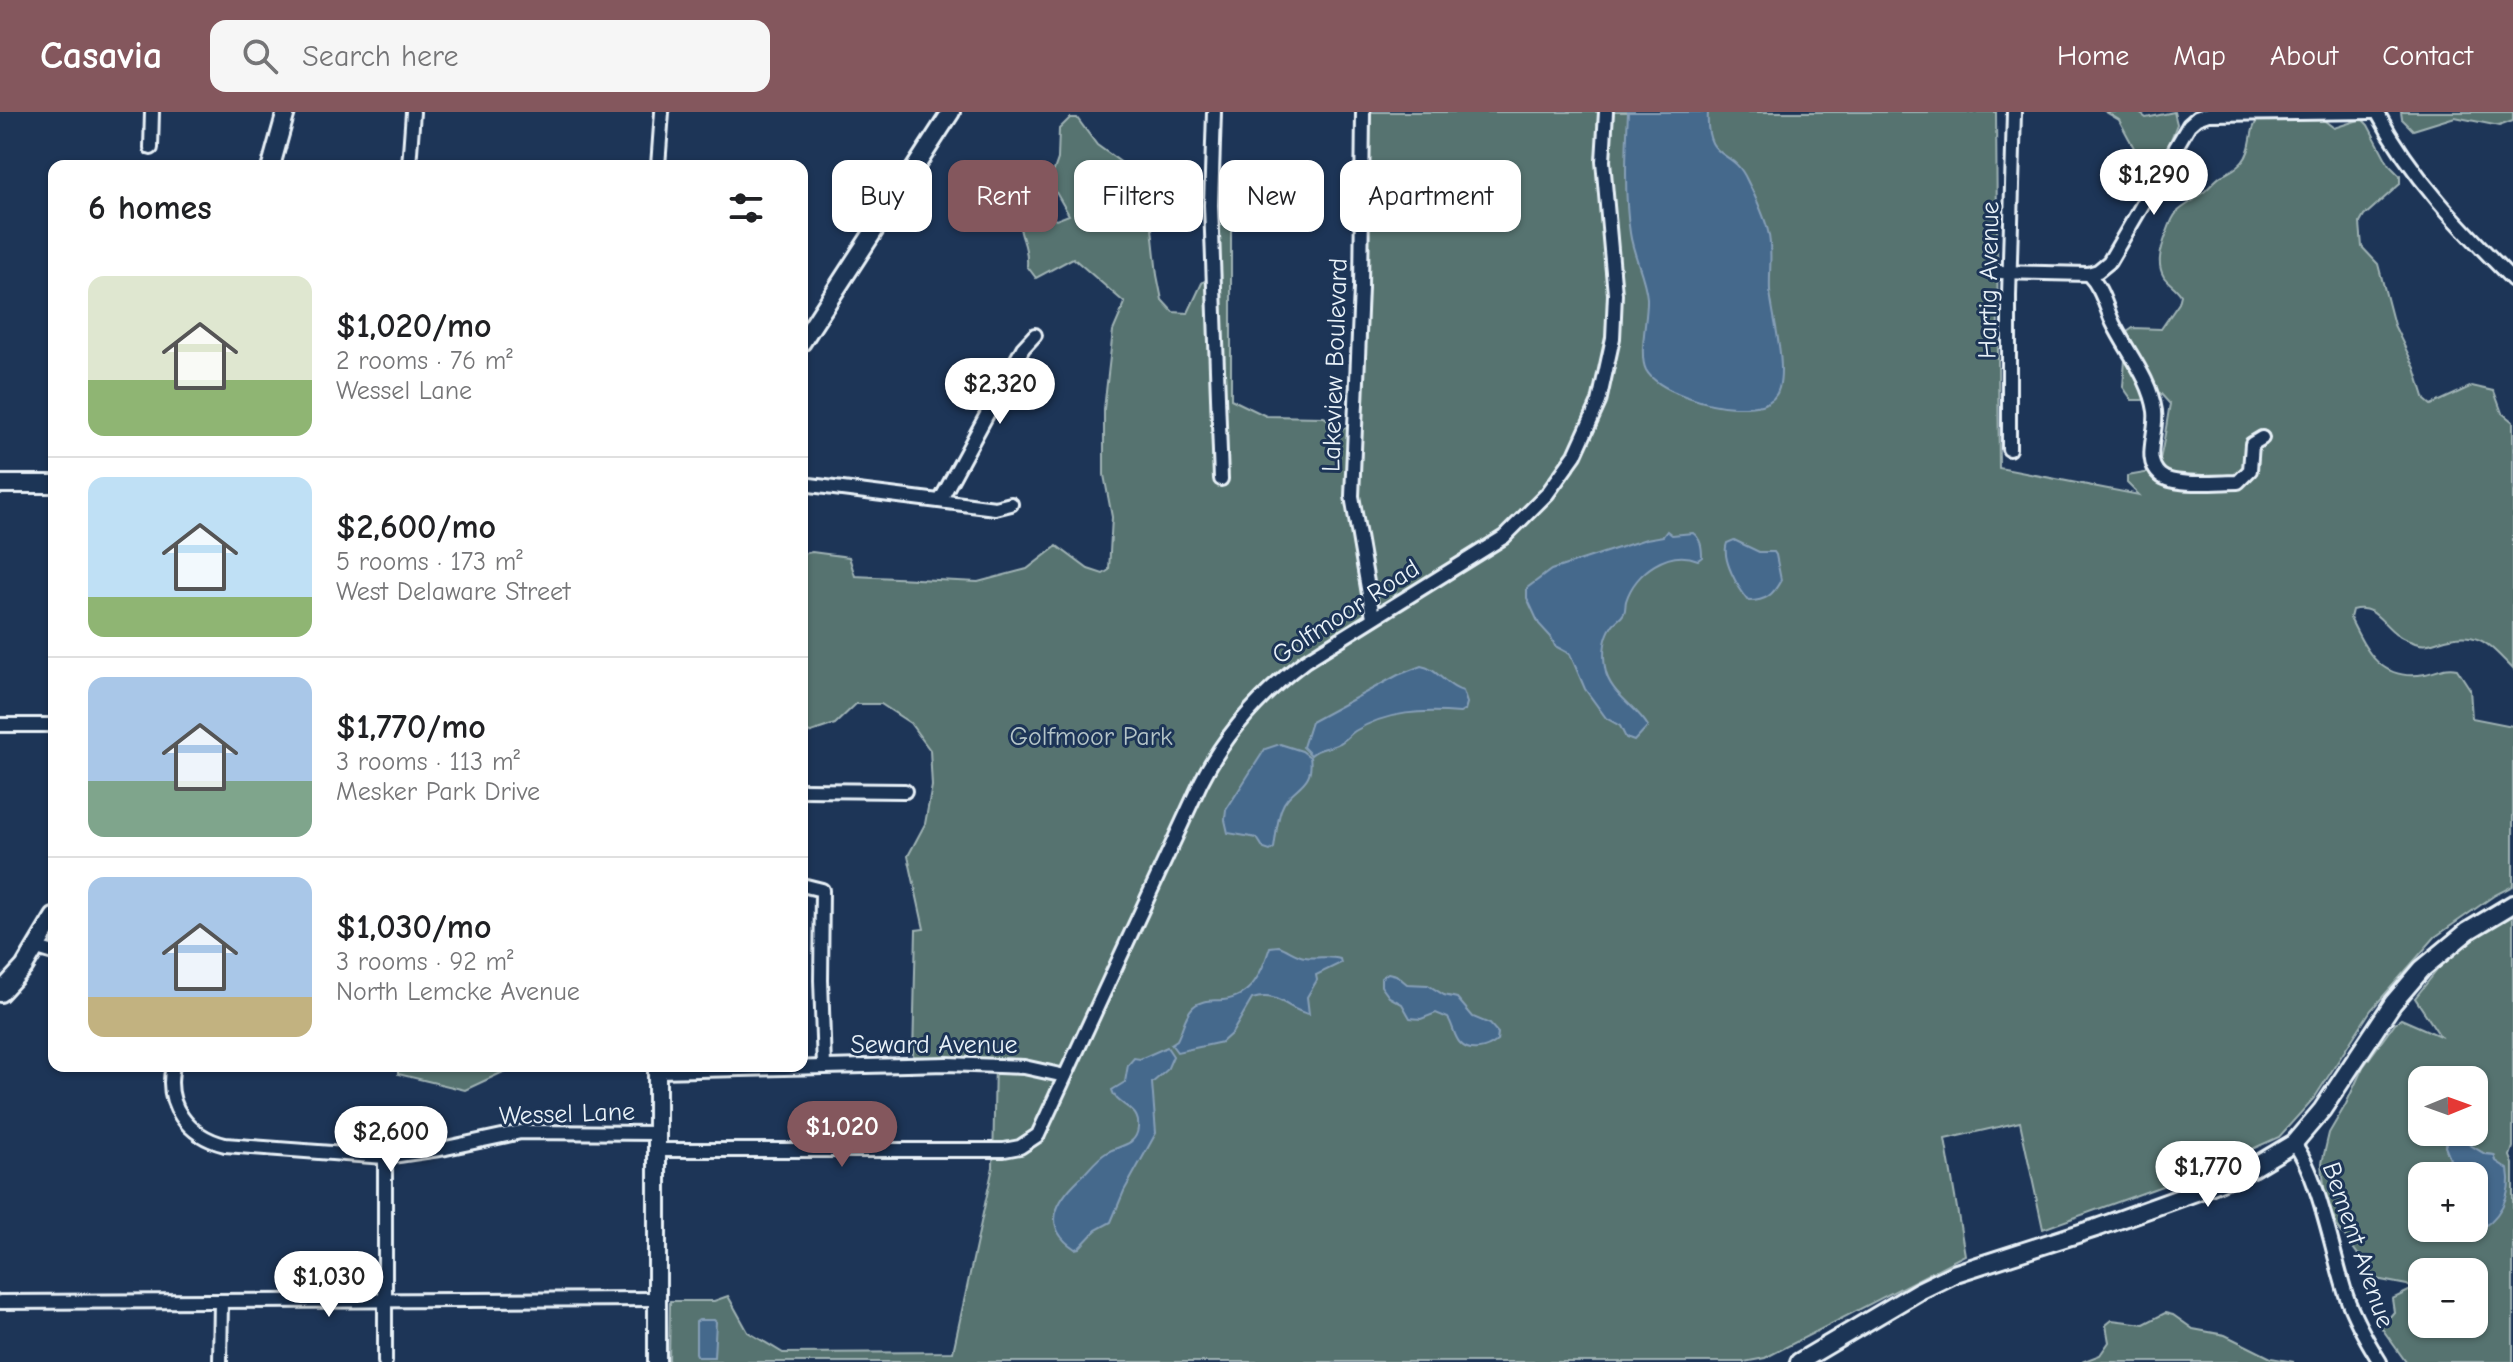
<!DOCTYPE html>
<meta charset="utf-8">
<style>
:root{--surface:#fff;--page:#f6f6f6;--text:#202124;--muted:#757577;--line:#e0e0e0;--accent:#84575d}
body{margin:0;font-family:"Comic Neue",sans-serif;background:var(--page);color:var(--text);height:100vh;display:flex;flex-direction:column;font-size:30px;white-space:nowrap}
*{box-sizing:border-box;margin:0}
p{font-size:26px;color:var(--muted)}
.icon{flex:none;width:44px;height:44px;fill:none;stroke:currentColor;stroke-width:2;stroke-linecap:round;stroke-linejoin:round}
.map{position:relative;flex:1;overflow:hidden}
.details{position:absolute;left:48px;top:48px;width:760px;height:912px;display:flex;flex-direction:column;background:var(--surface);border-radius:16px;box-shadow:0 2px 6px #0004}
.details>*{flex:none}
.top-card{position:absolute;left:832px;top:48px;width:760px;height:72px;display:flex;gap:16px}
.needle{width:52px;rotate:89deg}
.fabs{position:absolute;left:2408px;top:954px;display:grid;gap:16px}
.fabs a{display:grid;place-items:center;width:80px;height:80px;border-radius:16px;background:var(--surface);box-shadow:0 2px 6px #0004;font-size:40px}
.price{position:absolute;translate:-50% -68px;padding:0 18px;border-radius:28px;background:#fff;color:#222;font-size:26px;line-height:52px;filter:drop-shadow(0 2px 4px #0008)}
.price::after{content:'';position:absolute;left:50%;top:48px;width:24px;height:18px;margin-left:-12px;background:inherit;clip-path:polygon(0 0,100% 0,50% 100%)}
.price.active{background:var(--accent);color:#fff}
ul{padding:0;list-style:none}
li{display:flex;align-items:center;gap:24px;height:200px;padding:0 40px}
li+li{border-top:2px solid var(--line)}
li span{display:grid;place-items:center;flex:none;width:224px;height:160px;border-radius:16px;color:#555}
li>.icon{margin-inline-start:auto}
span .icon{width:96px;height:96px;fill:#fffc;stroke-width:1}
li b{font-size:34px}
h2{display:flex;justify-content:space-between;align-items:center;height:96px;padding:0 40px;font-size:34px}
.chip{padding:0 28px;border-radius:16px;background:var(--surface);box-shadow:0 2px 6px #0004;font-size:28px;line-height:72px}
.chip.active{background:var(--accent);color:#fff}
header{display:flex;align-items:center;gap:48px;box-sizing:border-box;height:112px;padding:0 40px;background:var(--accent);color:#fff}
header strong{font-size:38px}
nav{display:flex;gap:44px;margin-inline-start:auto;font-size:28px}
.search{width:560px;height:72px;background:var(--page);display:flex;align-items:center;gap:20px;box-sizing:border-box;padding:0 28px;border-radius:16px;color:var(--muted);font-size:30px}
.map>svg:first-child{display:block}
.green{fill:#567370;stroke:#9fb2b4;stroke-width:2;fill-rule:evenodd}
.water{fill:#45698c;stroke:#869fb7;stroke-width:2}
.lines{fill:none;stroke-linecap:round;stroke-linejoin:round}
.street-casing{stroke:#e8f1f8;stroke-width:18}
.secondary-casing{stroke:#e8f1f8;stroke-width:22}
.street{stroke:#1d3557;stroke-width:12}
.secondary{stroke:#1d3557;stroke-width:16}
.labels{text-anchor:middle;dominant-baseline:central;stroke-width:6;stroke-linejoin:round;paint-order:stroke}
.street-label{font-size:26px;fill:#e8f1f8;stroke:#1d3557}
.park-label{font-size:26px;fill:#b5c5c8;stroke:#1d3557}
</style>
<header>
<strong>Casavia</strong>
<div class="search"><svg class="icon" aria-label="search" viewBox="0 0 24 24"><circle cx="10" cy="10" r="6"/><path d="M15 15l6 6"/></svg>Search here</div>
<nav><a>Home</a><a>Map</a><a>About</a><a>Contact</a></nav>
</header>
<div class="map">
<svg width="2513" height="1250" viewBox="0 0 2513 1250">
<rect width="100%" height="100%" fill="#1d3557"/>
<filter id="ink" filterUnits="userSpaceOnUse"><feTurbulence type="fractalNoise" baseFrequency=".0125" numOctaves="2"/><feDisplacementMap in="SourceGraphic" scale="16" xChannelSelector="R" yChannelSelector="G"/><feConvolveMatrix kernelMatrix="1 2 1 2 8 2 1 2 1" color-interpolation-filters="sRGB"/></filter>
<g filter="url(#ink)">
<!-- green -->
<g class="green">
<path d="M 1371,0 L 1996,0 L 1999,356 L 2139,383 L 2127,371 L 2127,364 L 2156,359 C 2162,350 2167,306 2170,292 L 2160,281 L 2142,288 L 2132,288 L 2123,275 L 2127,220 L 2133,216 L 2161,217 L 2179,191 L 2181,183 C 2176,175 2168,171 2164,165 C 2157,153 2160,141 2164,129 C 2177,89 2178,103 2205,79 C 2211,74 2216,66 2223,63 C 2232,58 2237,57 2243,49 C 2254,36 2248,16 2260,5 L 2321,6 L 2334,16 L 2362,7 L 2368,13 L 2389,53 L 2400,64 L 2400,72 L 2364,104 L 2360,111 L 2362,135 L 2378,152 L 2394,213 L 2415,256 L 2425,288 L 2431,293 L 2472,274 L 2494,279 L 2502,301 L 2513,310 L 2513,557 C 2488,531 2476,516 2439,529 C 2430,532 2424,534 2415,531 C 2410,529 2402,527 2398,523 C 2382,513 2375,491 2352,498 L 2350,506 C 2367,541 2382,570 2425,562 C 2437,560 2445,554 2457,557 L 2470,577 L 2472,606 L 2513,614 L 2513,774 L 2495,783 L 2435,825 L 2371,898 L 2315,985 L 2279,1025 L 2201,1060 L 2043,1117 L 2020,1010 L 1945,1027 L 1965,1143 L 1765,1246 L 1744,1250 L 669,1250 L 670,1189 L 714,1189 L 728,1184 L 748,1220 L 783,1241 L 953,1240 L 993,1055 L 995,948 L 913,944 L 916,818 L 924,817 L 908,744 L 925,712 L 932,674 L 930,638 L 910,611 L 881,592 L 856,592 L 835,612 L 802,623 L 802,442 L 812,440 L 849,445 L 855,464 L 978,470 L 1027,457 L 1057,434 L 1088,457 L 1103,462 L 1109,458 L 1112,405 L 1104,363 L 1104,297 L 1113,219 L 1125,191 L 1073,146 L 1036,166 L 1027,154 C 1029,128 1016,125 1021,101 C 1034,94 1044,100 1056,108 L 1069,103 L 1050,70 L 1058,47 L 1059,17 L 1070,6 L 1077,6 L 1097,33 L 1147,69 L 1157,163 L 1162,188 L 1173,200 L 1188,201 L 1202,171 L 1220,158 L 1218,80 L 1226,67 L 1231,89 L 1231,287 L 1266,304 L 1324,305 L 1339,316 L 1362,317 Z"/>
<polygon points="2106,0 2138,0 2146,6 2174,0 2177,12 2168,35 2141,49 2119,8"/>
<polygon points="2401,0 2513,0 2513,9 2499,14 2455,5 2413,18 2402,7"/>
<path d="M 2513,803 L 2513,1035 L 2510,1044 L 2513,1052 L 2513,1250 L 2406,1250 L 2381,1215 L 2394,1200 L 2392,1187 L 2413,1177 L 2407,1173 L 2376,1167 L 2337,1114 L 2325,1085 L 2322,1051 L 2329,1021 L 2346,992 L 2363,955 L 2395,911 L 2401,907 L 2440,924 L 2415,886 L 2446,847 L 2484,819 ZM 2422,968 L 2474,968 L 2474,1020 L 2422,1020 ZM 2455,1024 L 2485,1042 L 2494,1043 L 2496,1049 L 2475,1120 L 2467,1116 L 2422,1116 L 2422,1101 L 2417,1101 L 2408,1093 L 2407,1082 L 2418,1085 L 2422,1083 L 2422,1064 L 2437,1064 L 2450,1047 L 2445,1034 ZM 2422,1160 L 2474,1160 L 2474,1212 L 2422,1212 Z"/>
<polygon points="398,954 516,954 465,978 398,962"/>
<polygon points="2165,1201 2173,1203 2193,1217 2225,1223 2271,1246 2294,1250 2082,1250 2100,1243 2109,1230 2106,1213 2112,1208 2144,1212"/>
</g>
<!-- water -->
<g class="water">
<path d="M 1628,0 L 1708,0 C 1705,52 1732,34 1747,68 C 1755,84 1764,102 1768,119 C 1773,137 1769,160 1770,179 C 1773,208 1786,249 1779,276 C 1774,296 1751,295 1734,295 C 1711,294 1658,280 1646,258 C 1638,242 1648,205 1647,186 C 1645,164 1633,143 1630,121 C 1624,82 1626,40 1628,0 Z"/>
<path d="M 1667,419 L 1672,423 L 1693,421 C 1701,427 1702,435 1702,445 L 1698,448 C 1669,436 1635,460 1626,489 C 1625,493 1626,497 1624,501 C 1621,507 1615,509 1612,514 C 1604,526 1603,542 1605,556 C 1609,582 1636,593 1648,614 L 1634,629 L 1626,626 L 1620,614 L 1606,606 L 1585,577 L 1570,542 L 1555,534 L 1551,525 L 1539,512 L 1527,486 L 1527,476 L 1551,458 L 1646,427 L 1663,424 Z"/>
<path d="M 1734,428 L 1759,440 L 1774,440 L 1776,443 L 1781,468 C 1773,483 1766,489 1749,489 C 1738,476 1721,447 1727,431 Z"/>
<path d="M 1421,554 C 1437,556 1446,575 1463,579 L 1467,591 L 1465,598 L 1460,601 C 1423,598 1388,599 1355,619 C 1350,622 1346,628 1340,631 C 1330,637 1319,635 1311,643 L 1303,635 L 1311,610 L 1398,563 Z"/>
<path d="M 1280,632 L 1302,639 L 1310,645 C 1315,676 1289,674 1281,698 C 1277,710 1276,724 1274,736 L 1270,739 L 1264,737 L 1257,726 L 1228,721 L 1225,708 L 1226,698 L 1265,637 Z"/>
<path d="M 1279,834 C 1288,837 1296,844 1305,845 C 1318,847 1328,843 1340,847 L 1341,851 L 1316,863 L 1317,868 L 1307,885 L 1309,902 C 1286,898 1280,879 1252,887 L 1232,921 L 1222,930 L 1177,940 L 1171,932 L 1177,928 C 1183,917 1184,904 1193,895 C 1202,887 1212,889 1223,888 C 1252,885 1262,860 1270,835 Z"/>
<path d="M 1388,861 L 1396,863 L 1407,872 L 1428,873 L 1444,883 L 1457,886 L 1473,905 L 1490,912 L 1498,921 L 1497,929 C 1487,937 1470,942 1460,931 C 1454,925 1453,913 1448,906 L 1436,901 L 1421,907 L 1410,906 L 1402,892 L 1389,885 L 1381,874 L 1381,866 Z"/>
<path d="M 1167,935 L 1173,944 L 1167,958 L 1152,971 L 1156,1021 L 1124,1079 L 1111,1110 L 1096,1118 L 1079,1136 L 1075,1137 C 1041,1115 1056,1089 1079,1067 C 1088,1059 1096,1047 1106,1041 C 1118,1033 1136,1035 1138,1016 C 1141,994 1116,995 1112,978 L 1125,970 L 1128,953 L 1134,946 L 1140,947 Z"/>
<path d="M 2455,1024 L 2485,1042 L 2494,1043 L 2496,1049 L 2508,1057 C 2513,1083 2499,1109 2475,1120 L 2467,1116 L 2474,1116 L 2474,1064 L 2437,1064 L 2450,1047 L 2445,1034 L 2449,1025 Z"/>
<polygon points="699,1208 714,1208 716,1210 714,1245 698,1245 696,1241 696,1210"/>
</g>
<g class="lines">
<!-- street casing -->
<g class="street-casing">
<g id="street">
<polyline points="1214,0 1211,93 1221,367"/>
<polyline points="1363,0 1361,176 1352,384 1373,505"/>
<path d="M 2377,0 C 2412,66 2461,116 2513,168"/>
<polyline points="151,36 152,0"/>
<polyline points="409,54 413,0"/>
<polyline points="658,54 662,0"/>
<polyline points="1998,160 2088,162 2098,159 2109,150 2189,13 2197,6 2208,2 2373,0"/>
<path d="M 2088,162 C 2102,176 2105,193 2113,211 C 2127,240 2150,266 2155,299 C 2158,320 2142,347 2160,363 C 2173,375 2219,370 2238,370 L 2250,358 L 2252,332 L 2262,326"/>
<polyline points="2009,337 2009,184 2014,0"/>
<polyline points="802,372 995,396 1011,392"/>
<polyline points="940,389 1023,236 1035,223"/>
<polyline points="0,613 54,613"/>
<polyline points="802,678 905,679"/>
<polyline points="802,773 822,778 821,868 824,955"/>
<polyline points="37,836 54,841"/>
<path d="M 173,954 C 164,993 188,1024 225,1033 L 385,1045 L 446,1036 L 521,1020 L 657,1021"/>
<polyline points="657,959 947,952 1024,955 1065,964"/>
<path d="M 2294,1031 C 2320,1067 2332,1140 2346,1183 C 2354,1207 2367,1229 2380,1250"/>
<path d="M 657,1038 L 1004,1038 L 1020,1035 L 1038,1023 L 1201,670 C 1226,620 1261,582 1305,549 L 1504,425 L 1547,382 L 1575,343 L 1599,290 L 1613,226 L 1615,182 L 1603,49 L 1606,0"/>
<polyline points="385,1045 385,1250"/>
<polyline points="0,1190 657,1187"/>
<polyline points="220,1250 221,1189"/>
</g>
</g>
<!-- secondary casing -->
<g class="secondary-casing">
<g id="secondary">
<polyline points="271,54 286,0"/>
<polyline points="802,230 951,0"/>
<polyline points="0,372 54,372"/>
<polyline points="0,881 24,855 54,805"/>
<polyline points="657,1250 657,954"/>
<polyline points="1799,1250 1919,1179 1956,1161 2099,1115 2196,1080 2252,1056 2294,1031 2322,998 2393,891 2422,857 2468,819 2513,792"/>
</g>
</g>
<!-- street -->
<use href="#street" class="street"/>
<!-- secondary -->
<use href="#secondary" class="secondary"/>
</g>
</g>
<g class="labels">
<!-- street labels -->
<g class="street-label">
<text transform="translate(1989 168) rotate(-89)">Hartig Avenue</text>
<text transform="translate(1335 253) rotate(-88)">Lakeview Boulevard</text>
<text transform="translate(1346 500) rotate(-33)">Golfmoor Road</text>
<text x="934" y="933">Seward Avenue</text>
<text transform="translate(567 1002) rotate(-2)">Wessel Lane</text>
<text transform="translate(2358 1133) rotate(71)">Bement Avenue</text>
</g>
<!-- park labels -->
<g class="park-label">
<text x="1091" y="625">Golfmoor Park</text>
</g>
</g>
</svg>
<div class="fabs">
<a><svg class="needle" viewBox="-14 -14 28 28"><path d="M0-13l5 13h-10z" fill="#e53935"/><path d="M0 13l5-13h-10z" fill="#757577"/></svg></a>
<a>+</a>
<a>−</a>
</div>
<b class="price" style="left:2154px;top:105px">$1,290</b>
<b class="price" style="left:1000px;top:314px">$2,320</b>
<b class="price active" style="left:842px;top:1057px">$1,020</b>
<b class="price" style="left:391px;top:1062px">$2,600</b>
<b class="price" style="left:2208px;top:1097px">$1,770</b>
<b class="price" style="left:329px;top:1207px">$1,030</b>
<div class="top-card">
<a class="chip">Buy</a>
<a class="chip active">Rent</a>
<a class="chip">Filters</a>
<a class="chip">New</a>
<a class="chip">Apartment</a>
</div>
<section class="details">
<h2>6 homes<svg class="icon" aria-label="filters" viewBox="0 0 24 24"><path d="M4 7h16M4 17h16"/><circle cx="9" cy="7" r="2"/><circle cx="15" cy="17" r="2"/></svg></h2>
<ul>
<li><span style="background:linear-gradient(#dfe7d0 65%,#8fb573 0)"><svg class="icon" aria-label="home" viewBox="0 0 24 24"><path d="M3 11l9-7 9 7M6 9v11h12V9"/></svg></span><div><b>$1,020/mo</b><p>2 rooms · 76 m²</p><p>Wessel Lane</p></div></li>
<li><span style="background:linear-gradient(#bfe0f5 75%,#8fb573 0)"><svg class="icon" aria-label="home" viewBox="0 0 24 24"><path d="M3 11l9-7 9 7M6 9v11h12V9"/></svg></span><div><b>$2,600/mo</b><p>5 rooms · 173 m²</p><p>West Delaware Street</p></div></li>
<li><span style="background:linear-gradient(#a9c7e8 65%,#7fa58c 0)"><svg class="icon" aria-label="home" viewBox="0 0 24 24"><path d="M3 11l9-7 9 7M6 9v11h12V9"/></svg></span><div><b>$1,770/mo</b><p>3 rooms · 113 m²</p><p>Mesker Park Drive</p></div></li>
<li><span style="background:linear-gradient(#a9c7e8 75%,#c2b280 0)"><svg class="icon" aria-label="home" viewBox="0 0 24 24"><path d="M3 11l9-7 9 7M6 9v11h12V9"/></svg></span><div><b>$1,030/mo</b><p>3 rooms · 92 m²</p><p>North Lemcke Avenue</p></div></li>
</ul>
</section>
</div>
